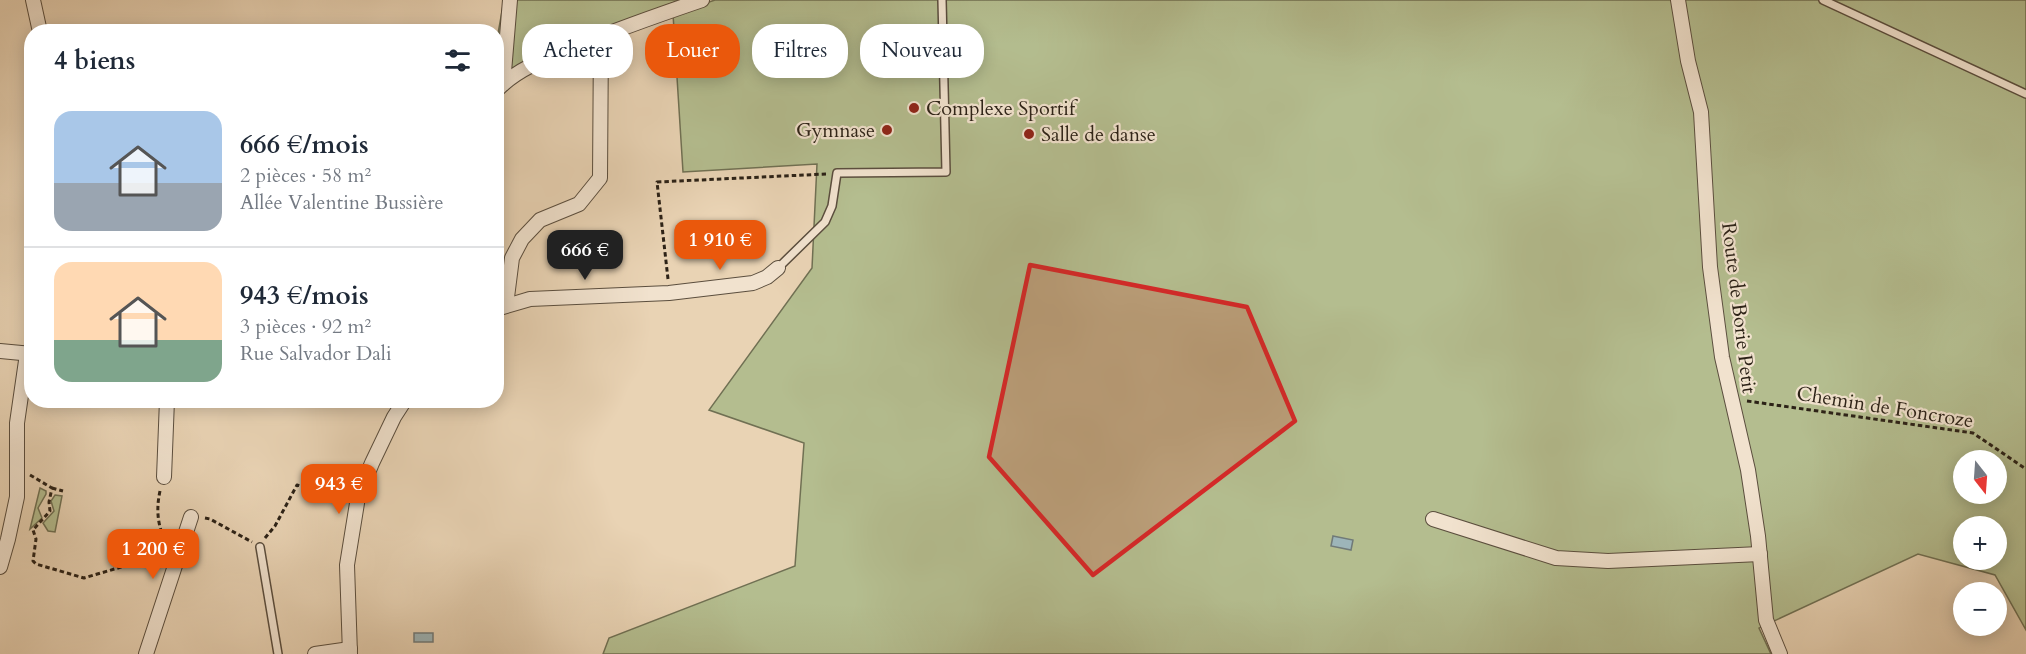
<!DOCTYPE html>
<html lang="fr">
<meta charset="utf-8">
<style>
:root{--surface:#fff;--page:#f2f2f3;--text:#1f2937;--muted:#747a83;--line:#e0e1e3;--accent:#ea580c}
body{margin:0;font-family:Cardo,serif;background:var(--page);color:var(--text);height:100vh;display:flex;flex-direction:column;font-size:22px;white-space:nowrap}
*{box-sizing:border-box;margin:0}
p{font-size:20px;color:var(--muted)}
.icon{flex:none;width:33px;height:33px;fill:none;stroke:currentColor;stroke-width:2;stroke-linecap:round;stroke-linejoin:round}
.map{position:relative;flex:1;overflow:hidden}
.panel{position:absolute;left:24px;top:24px;width:480px;height:384px;display:flex;flex-direction:column;background:var(--surface);border-radius:24px;box-shadow:0 3px 15px #0003}
.panel>*{flex:none}
.top-card{position:absolute;left:522px;top:24px;width:570px;height:54px;display:flex;gap:12px}
.needle{width:39px;rotate:163deg}
.fabs{position:absolute;left:1953px;top:450px;display:grid;gap:12px}
.fabs a{display:grid;place-items:center;width:54px;height:54px;border-radius:50%;background:var(--surface);box-shadow:0 3px 15px #0003;font-size:30px}
.price{position:absolute;translate:-50% -51px;padding:0 14px;border-radius:12px;background:var(--accent);color:#fff;font-size:20px;line-height:39px;filter:drop-shadow(0 2px 3px #0008)}
.price::after{content:'';position:absolute;left:50%;top:36px;width:18px;height:14px;margin-left:-9px;background:inherit;clip-path:polygon(0 0,100% 0,50% 100%)}
.price.on{background:#222;color:#fff}
ul{padding:0;list-style:none}
li{display:flex;align-items:center;gap:18px;height:150px;padding:0 30px}
li+li{border-top:2px solid var(--line)}
li span{display:grid;place-items:center;flex:none;width:168px;height:120px;border-radius:18px;color:#555}
li>.icon{margin-inline-start:auto}
span .icon{width:72px;height:72px;fill:#fffc;stroke-width:1}
li b{font-size:26px}
h2{display:flex;justify-content:space-between;align-items:center;height:72px;padding:0 30px;font-size:26px}
.chip{padding:0 21px;border-radius:24px;background:var(--surface);box-shadow:0 3px 15px #0003;font-size:21px;line-height:54px}
.chip.on{background:var(--accent);color:#fff}
.map>svg:first-child{display:block}
.green{fill:#b4bd8f;stroke:#707053;stroke-width:1.5;fill-rule:evenodd}
.water{fill:#9db5b9;stroke:#707a78;stroke-width:1.5}
.lines{fill:none;stroke-linecap:round;stroke-linejoin:round}
.service-casing{stroke:#5b4e3e;stroke-width:10}
.minor-casing{stroke:#5b4e3e;stroke-width:16}
.path{stroke:#2c2217;stroke-width:3;stroke-dasharray:4.5 3;stroke-linecap:butt}
.service{stroke:#f1e2ce;stroke-width:7}
.minor{stroke:#f1e2ce;stroke-width:14}
.marked{fill:#d62828;fill-opacity:0.2;stroke:#d62828;stroke-width:4.5;stroke-linejoin:round}
.poi-dot{fill:#8f2418;stroke:#f1e2ce;stroke-width:2}
.labels{text-anchor:middle;dominant-baseline:central;stroke-width:4.5;stroke-linejoin:round;paint-order:stroke}
.poi-label{font-size:20px;fill:#2c2217;stroke:#f1e2ce;text-anchor:start}
.street-label{font-size:20px;fill:#2c2217;stroke:#f1e2ce}
</style>
<div class="map">
<svg width="2026" height="654" viewBox="0 0 2026 654">
<rect width="100%" height="100%" fill="#e9d3b4"/>
<filter id="stains"><feTurbulence type="fractalNoise" baseFrequency=".00333" numOctaves="4"/><feColorMatrix values="0 0 0 0 .2 0 0 0 0 .09 0 0 0 0 .02 0 0 0 .5 -.17"/></filter>
<radialGradient id="worn" r=".72"><stop offset=".6" stop-color="#630" stop-opacity="0"/><stop offset="1" stop-color="#630" stop-opacity=".3"/></radialGradient>
<!-- green -->
<g class="green">
<polygon points="504,0 680,0 538,55 497,78 497,39"/>
<path d="M 715,0 L 2026,0 L 2026,630 L 1995,575 L 1918,554 L 1759,628 L 1771,654 L 603,654 L 609,638 L 795,566 L 804,443 L 709,410 L 812,268 L 817,164 L 683,172 L 673,14 ZM 1964,460 L 1996,460 L 1996,494 L 1964,494 ZM 1964,526 L 1996,526 L 1996,560 L 1964,560 Z"/>
<polygon points="40,488 46,491 46,494 38,508 42,518 30,529"/>
<polygon points="55,495 62,496 55,532 48,531 43,523 54,511 51,501"/>
</g>
<!-- water -->
<g class="water">
<polygon points="1333,536 1353,540 1351,550 1331,546"/>
<rect x="414" y="633" width="19" height="9"/>
</g>
<g class="lines">
<!-- service casing -->
<g class="service-casing">
<g id="service">
<polyline points="1823,0 2026,94"/>
<polyline points="778,268 825,222 832,206 837,173 946,172 942,0"/>
<polyline points="260,547 278,654"/>
</g>
</g>
<!-- minor casing -->
<g class="minor-casing">
<g id="minor">
<polyline points="33,0 40,32"/>
<polyline points="1678,0 1688,61 1701,112 1710,267 1722,357 1748,470 1758,536 1766,620 1780,654"/>
<polyline points="503,84 510,0"/>
<path d="M 496,91 C 515,70 546,58 572,48 C 615,30 658,15 702,0"/>
<polyline points="506,305 512,258 522,239 540,220 579,204 600,178 601,35"/>
<polyline points="496,309 530,299 669,293 753,283 767,277 778,268"/>
<polyline points="0,351 32,354"/>
<polyline points="164,477 167,400"/>
<polyline points="1433,519 1556,558 1608,561 1760,554"/>
<polyline points="0,567 8,539 17,497 17,423 27,354"/>
<polyline points="146,654 191,517"/>
<polyline points="315,654 350,649"/>
<polyline points="350,654 347,565 358,497 372,463 394,417 405,400"/>
</g>
</g>
<!-- path -->
<g class="path">
<polyline points="668,279 657,182 826,174"/>
<polyline points="1747,401 1973,433 2026,469"/>
<polyline points="30,475 52,488 49,502 50,511 33,530 36,539 33,561 36,564 84,578 145,560 157,537 162,533"/>
<polyline points="52,488 63,491"/>
<path d="M 160,491 C 156,509 157,528 168,545"/>
<polyline points="205,518 210,519 252,542"/>
<polyline points="265,538 275,526 297,485 343,498"/>
</g>
<!-- service -->
<use href="#service" class="service"/>
<!-- minor -->
<use href="#minor" class="minor"/>
</g>
<!-- marked area -->
<path class="marked" d="M 1030,265 L 1247,307 L 1295,421 L 1093,575 L 989,457 Z"/>
<!-- markers -->
<g class="poi-dot">
<circle cx="914" cy="108" r="6"/>
<circle cx="887" cy="130" r="6"/>
<circle cx="1029" cy="134" r="6"/>
</g>
<g class="labels">
<!-- poi labels -->
<g class="poi-label">
<text x="926" y="108">Complexe Sportif</text>
<text x="875" y="130" text-anchor="end">Gymnase</text>
<text x="1041" y="134">Salle de danse</text>
</g>
<!-- street labels -->
<g class="street-label">
<text transform="translate(1739 308) rotate(83)">Route de Borie Petit</text>
<text transform="translate(1885 407) rotate(9)">Chemin de Foncroze</text>
</g>
</g>
<rect width="100%" height="100%" filter="url(#stains)"/>
<rect width="100%" height="100%" fill="url(#worn)"/>
</svg>
<div class="fabs">
<a><svg class="needle" viewBox="-14 -14 28 28"><path d="M0-13l5 13h-10z" fill="#e53935"/><path d="M0 13l5-13h-10z" fill="#747a83"/></svg></a>
<a>+</a>
<a>−</a>
</div>
<b class="price" style="left:720px;top:271px">1 910 €</b>
<b class="price on" style="left:585px;top:281px">666 €</b>
<b class="price" style="left:339px;top:515px">943 €</b>
<b class="price" style="left:153px;top:580px">1 200 €</b>
<div class="top-card">
<a class="chip">Acheter</a>
<a class="chip on">Louer</a>
<a class="chip">Filtres</a>
<a class="chip">Nouveau</a>
</div>
<section class="panel">
<h2>4 biens<svg class="icon" aria-label="filters" viewBox="0 0 24 24"><path d="M4 7h16M4 17h16"/><circle cx="9" cy="7" r="2"/><circle cx="15" cy="17" r="2"/></svg></h2>
<ul>
<li><span style="background:linear-gradient(#a9c7e8 60%,#9aa5b1 0)"><svg class="icon" aria-label="home" viewBox="0 0 24 24"><path d="M3 11l9-7 9 7M6 9v11h12V9"/></svg></span><div><b>666 €/mois</b><p>2 pièces · 58 m²</p><p>Allée Valentine Bussière</p></div></li>
<li><span style="background:linear-gradient(#ffd9b3 65%,#7fa58c 0)"><svg class="icon" aria-label="home" viewBox="0 0 24 24"><path d="M3 11l9-7 9 7M6 9v11h12V9"/></svg></span><div><b>943 €/mois</b><p>3 pièces · 92 m²</p><p>Rue Salvador Dali</p></div></li>
</ul>
</section>
</div>
